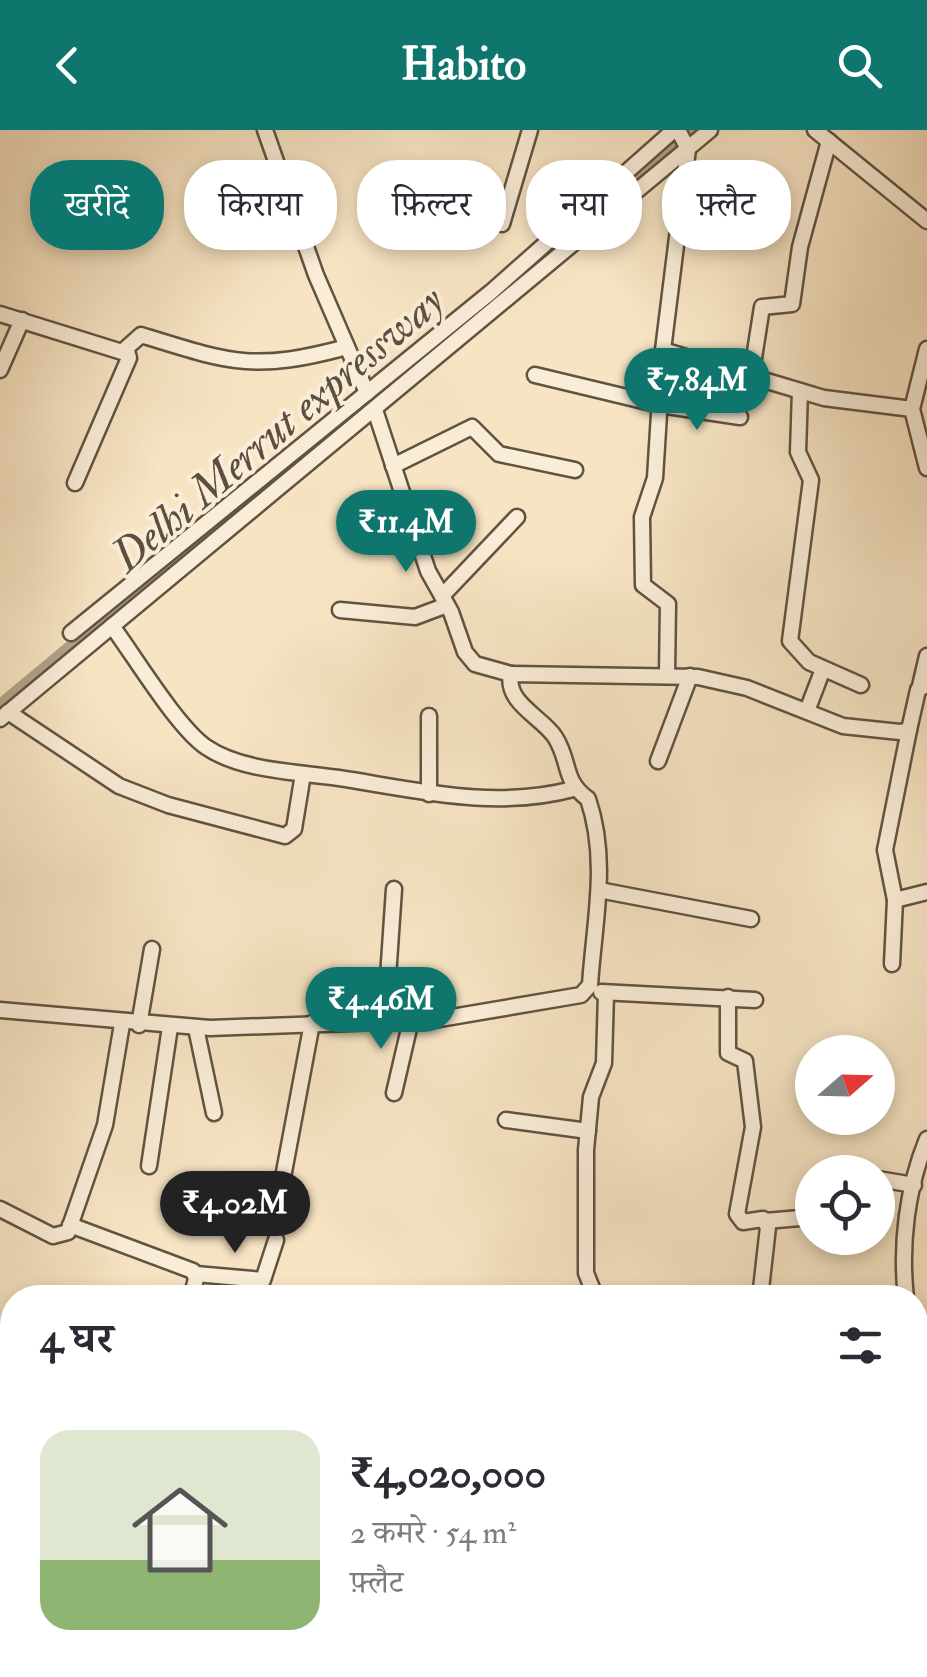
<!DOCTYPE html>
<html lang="hi">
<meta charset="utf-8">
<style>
:root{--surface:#fff;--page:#f2f2f3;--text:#2b2b33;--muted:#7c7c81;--line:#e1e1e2;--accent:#0f766e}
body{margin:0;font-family:"IM FELL Double Pica","Noto Serif Devanagari",serif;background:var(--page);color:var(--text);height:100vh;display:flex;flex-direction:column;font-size:38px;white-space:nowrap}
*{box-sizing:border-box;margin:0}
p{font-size:32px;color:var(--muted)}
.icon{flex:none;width:55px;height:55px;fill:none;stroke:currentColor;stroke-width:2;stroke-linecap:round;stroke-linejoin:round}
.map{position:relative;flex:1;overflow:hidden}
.sheet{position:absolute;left:0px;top:1155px;width:928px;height:392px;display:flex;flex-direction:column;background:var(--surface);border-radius:40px 40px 0 0;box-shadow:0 5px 15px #0003}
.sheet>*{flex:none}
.hud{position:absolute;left:30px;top:30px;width:868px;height:90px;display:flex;gap:20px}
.needle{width:65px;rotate:70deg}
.fabs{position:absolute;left:795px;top:905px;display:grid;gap:20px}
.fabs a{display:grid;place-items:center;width:100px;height:100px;border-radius:50%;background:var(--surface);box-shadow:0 5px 15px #0003;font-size:50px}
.price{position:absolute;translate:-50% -85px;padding:0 22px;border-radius:35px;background:var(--accent);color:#fff;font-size:32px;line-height:65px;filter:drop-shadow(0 2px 5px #0008)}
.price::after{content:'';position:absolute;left:50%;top:60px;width:30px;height:22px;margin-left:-15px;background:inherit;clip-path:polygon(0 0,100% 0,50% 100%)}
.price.active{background:#222;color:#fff}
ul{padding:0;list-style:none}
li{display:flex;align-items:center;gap:30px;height:250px;padding:0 40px}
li+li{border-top:2px solid var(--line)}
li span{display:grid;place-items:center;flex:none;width:280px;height:200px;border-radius:30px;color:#555}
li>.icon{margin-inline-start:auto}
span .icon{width:120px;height:120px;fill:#fffc;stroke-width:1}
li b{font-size:42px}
h2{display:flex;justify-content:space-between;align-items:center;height:120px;padding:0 40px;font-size:42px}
.pill{padding:0 35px;border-radius:40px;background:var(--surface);box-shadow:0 5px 15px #0003;font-size:35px;line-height:90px}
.pill.active{background:var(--accent);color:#fff}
header{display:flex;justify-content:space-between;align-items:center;height:130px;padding:0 40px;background:var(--accent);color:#fff;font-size:45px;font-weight:700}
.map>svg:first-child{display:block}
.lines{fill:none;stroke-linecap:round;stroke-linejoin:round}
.canal{stroke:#b3a289;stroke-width:12}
.minor-casing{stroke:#615342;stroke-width:19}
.minor{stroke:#faedd8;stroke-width:14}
.labels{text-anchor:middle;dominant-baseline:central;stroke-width:8;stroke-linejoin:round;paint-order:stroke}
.water-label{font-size:45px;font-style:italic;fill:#5d4f3f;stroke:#faedd8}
</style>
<header><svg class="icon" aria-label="back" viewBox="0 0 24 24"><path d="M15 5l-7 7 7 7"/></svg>Habito<svg class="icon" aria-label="search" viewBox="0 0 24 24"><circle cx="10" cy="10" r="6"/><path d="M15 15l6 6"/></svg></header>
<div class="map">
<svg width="927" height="1547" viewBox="0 0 927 1547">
<rect width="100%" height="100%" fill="#f7e4c3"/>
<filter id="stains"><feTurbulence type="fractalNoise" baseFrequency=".002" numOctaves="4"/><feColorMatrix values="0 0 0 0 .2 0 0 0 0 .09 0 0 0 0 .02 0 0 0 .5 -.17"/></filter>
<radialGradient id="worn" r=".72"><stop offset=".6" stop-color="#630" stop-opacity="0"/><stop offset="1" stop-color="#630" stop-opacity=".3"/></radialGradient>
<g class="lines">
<!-- canal -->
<g class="canal">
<polyline points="537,129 693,0"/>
<polyline points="0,575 337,295"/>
</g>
<!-- minor casing -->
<g class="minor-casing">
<g id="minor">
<polyline points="265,0 316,145 367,263"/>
<polyline points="815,0 927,91"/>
<polyline points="502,94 530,0"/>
<path d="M 0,184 L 122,222 L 141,205 C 231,233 254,242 347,217"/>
<polyline points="927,219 912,279 927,338"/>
<polyline points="663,220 824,268 912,279"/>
<polyline points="0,240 22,190"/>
<polyline points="535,245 660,275 740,287"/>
<polyline points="751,247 762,177 792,174 800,117 829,11"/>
<polyline points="800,261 798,322 811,350 790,511 809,532 861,555"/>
<polyline points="375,280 428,441 451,482 465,522 475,534 511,544"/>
<polyline points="393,336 472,297 499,324 575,340"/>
<polyline points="75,353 129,228 127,221"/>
<polyline points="442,466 517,387"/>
<polyline points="340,480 415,487 447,475"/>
<path d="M 112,496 C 135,527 177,597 206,617 C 241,641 297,642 339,648 C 417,660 495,680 573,659"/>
<polyline points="71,503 491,162 674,0"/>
<polyline points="667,544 668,474 643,455 642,387 655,348 663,220 688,19 678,0"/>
<polyline points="920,556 927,526"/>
<polyline points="807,581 823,539"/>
<polyline points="8,582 119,656 168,675 285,706 294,699 303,644"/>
<polyline points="429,586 429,664"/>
<polyline points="0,589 710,0"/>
<polyline points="658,631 690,546"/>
<polyline points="599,760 751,789"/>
<polyline points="895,770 927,762"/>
<polyline points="892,834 895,770 885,720 909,600"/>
<polyline points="601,862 755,870"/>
<polyline points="728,867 728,923 745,931 753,997 737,1084 743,1092 763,1089 768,1097 760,1168"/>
<path d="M 0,880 L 210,898 L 434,890 L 581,865 L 590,855 C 594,793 609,730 588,669 C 562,650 571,632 555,607 C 542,587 505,573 511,544 L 698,547 L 747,558 L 843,596 L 900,602 L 909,600 L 918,560 L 927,554"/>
<polyline points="385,891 394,759"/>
<polyline points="139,895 152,819"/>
<polyline points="196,898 214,983"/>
<polyline points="394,963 411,890"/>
<polyline points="506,990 588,1001"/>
<polyline points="149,1036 170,897"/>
<polyline points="284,1042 312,893"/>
<polyline points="878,1049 914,1055"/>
<polyline points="0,1079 53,1106 68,1102 105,995 122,894"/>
<polyline points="765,1091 812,1087"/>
<polyline points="70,1095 193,1141 196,1149 191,1168"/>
<polyline points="196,1144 263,1150 276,1110"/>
<polyline points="596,1168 586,1143 586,1020 591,967 604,933 606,863"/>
<path d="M 906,1168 C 900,1115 907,1058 927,1009"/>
<polyline points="915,1205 927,1254"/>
<polyline points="915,1317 927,1319"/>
<polyline points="108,1547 116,1535"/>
<polyline points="305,1547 310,1535"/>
</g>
</g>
<!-- minor -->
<use href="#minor" class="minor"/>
</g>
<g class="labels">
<!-- water labels -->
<g class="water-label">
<text transform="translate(278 299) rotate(-40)">Delhi Merrut expressway</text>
</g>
</g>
<rect width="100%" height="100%" filter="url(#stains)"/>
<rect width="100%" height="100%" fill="url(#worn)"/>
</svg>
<div class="fabs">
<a><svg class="needle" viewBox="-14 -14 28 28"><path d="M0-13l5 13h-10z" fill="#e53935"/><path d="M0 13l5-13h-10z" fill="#7c7c81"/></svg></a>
<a><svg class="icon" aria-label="locate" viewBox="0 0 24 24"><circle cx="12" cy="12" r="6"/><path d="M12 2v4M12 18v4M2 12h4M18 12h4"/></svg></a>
</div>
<b class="price" style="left:697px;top:303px">₹7.84M</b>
<b class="price" style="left:406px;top:445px">₹11.4M</b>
<b class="price" style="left:381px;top:922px">₹4.46M</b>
<b class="price active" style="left:235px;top:1126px">₹4.02M</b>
<div class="hud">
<a class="pill active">खरीदें</a>
<a class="pill">किराया</a>
<a class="pill">फ़िल्टर</a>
<a class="pill">नया</a>
<a class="pill">फ़्लैट</a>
</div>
<section class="sheet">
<h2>4 घर<svg class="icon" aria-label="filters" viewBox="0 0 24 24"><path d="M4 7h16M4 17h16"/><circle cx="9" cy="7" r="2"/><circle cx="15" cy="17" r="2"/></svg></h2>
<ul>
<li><span style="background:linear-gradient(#dfe7d0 65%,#8fb573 0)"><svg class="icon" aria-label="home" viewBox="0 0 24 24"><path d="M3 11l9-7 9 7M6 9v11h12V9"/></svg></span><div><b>₹4,020,000</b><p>2 कमरे · 54 m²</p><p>फ़्लैट</p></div></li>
</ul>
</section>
</div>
